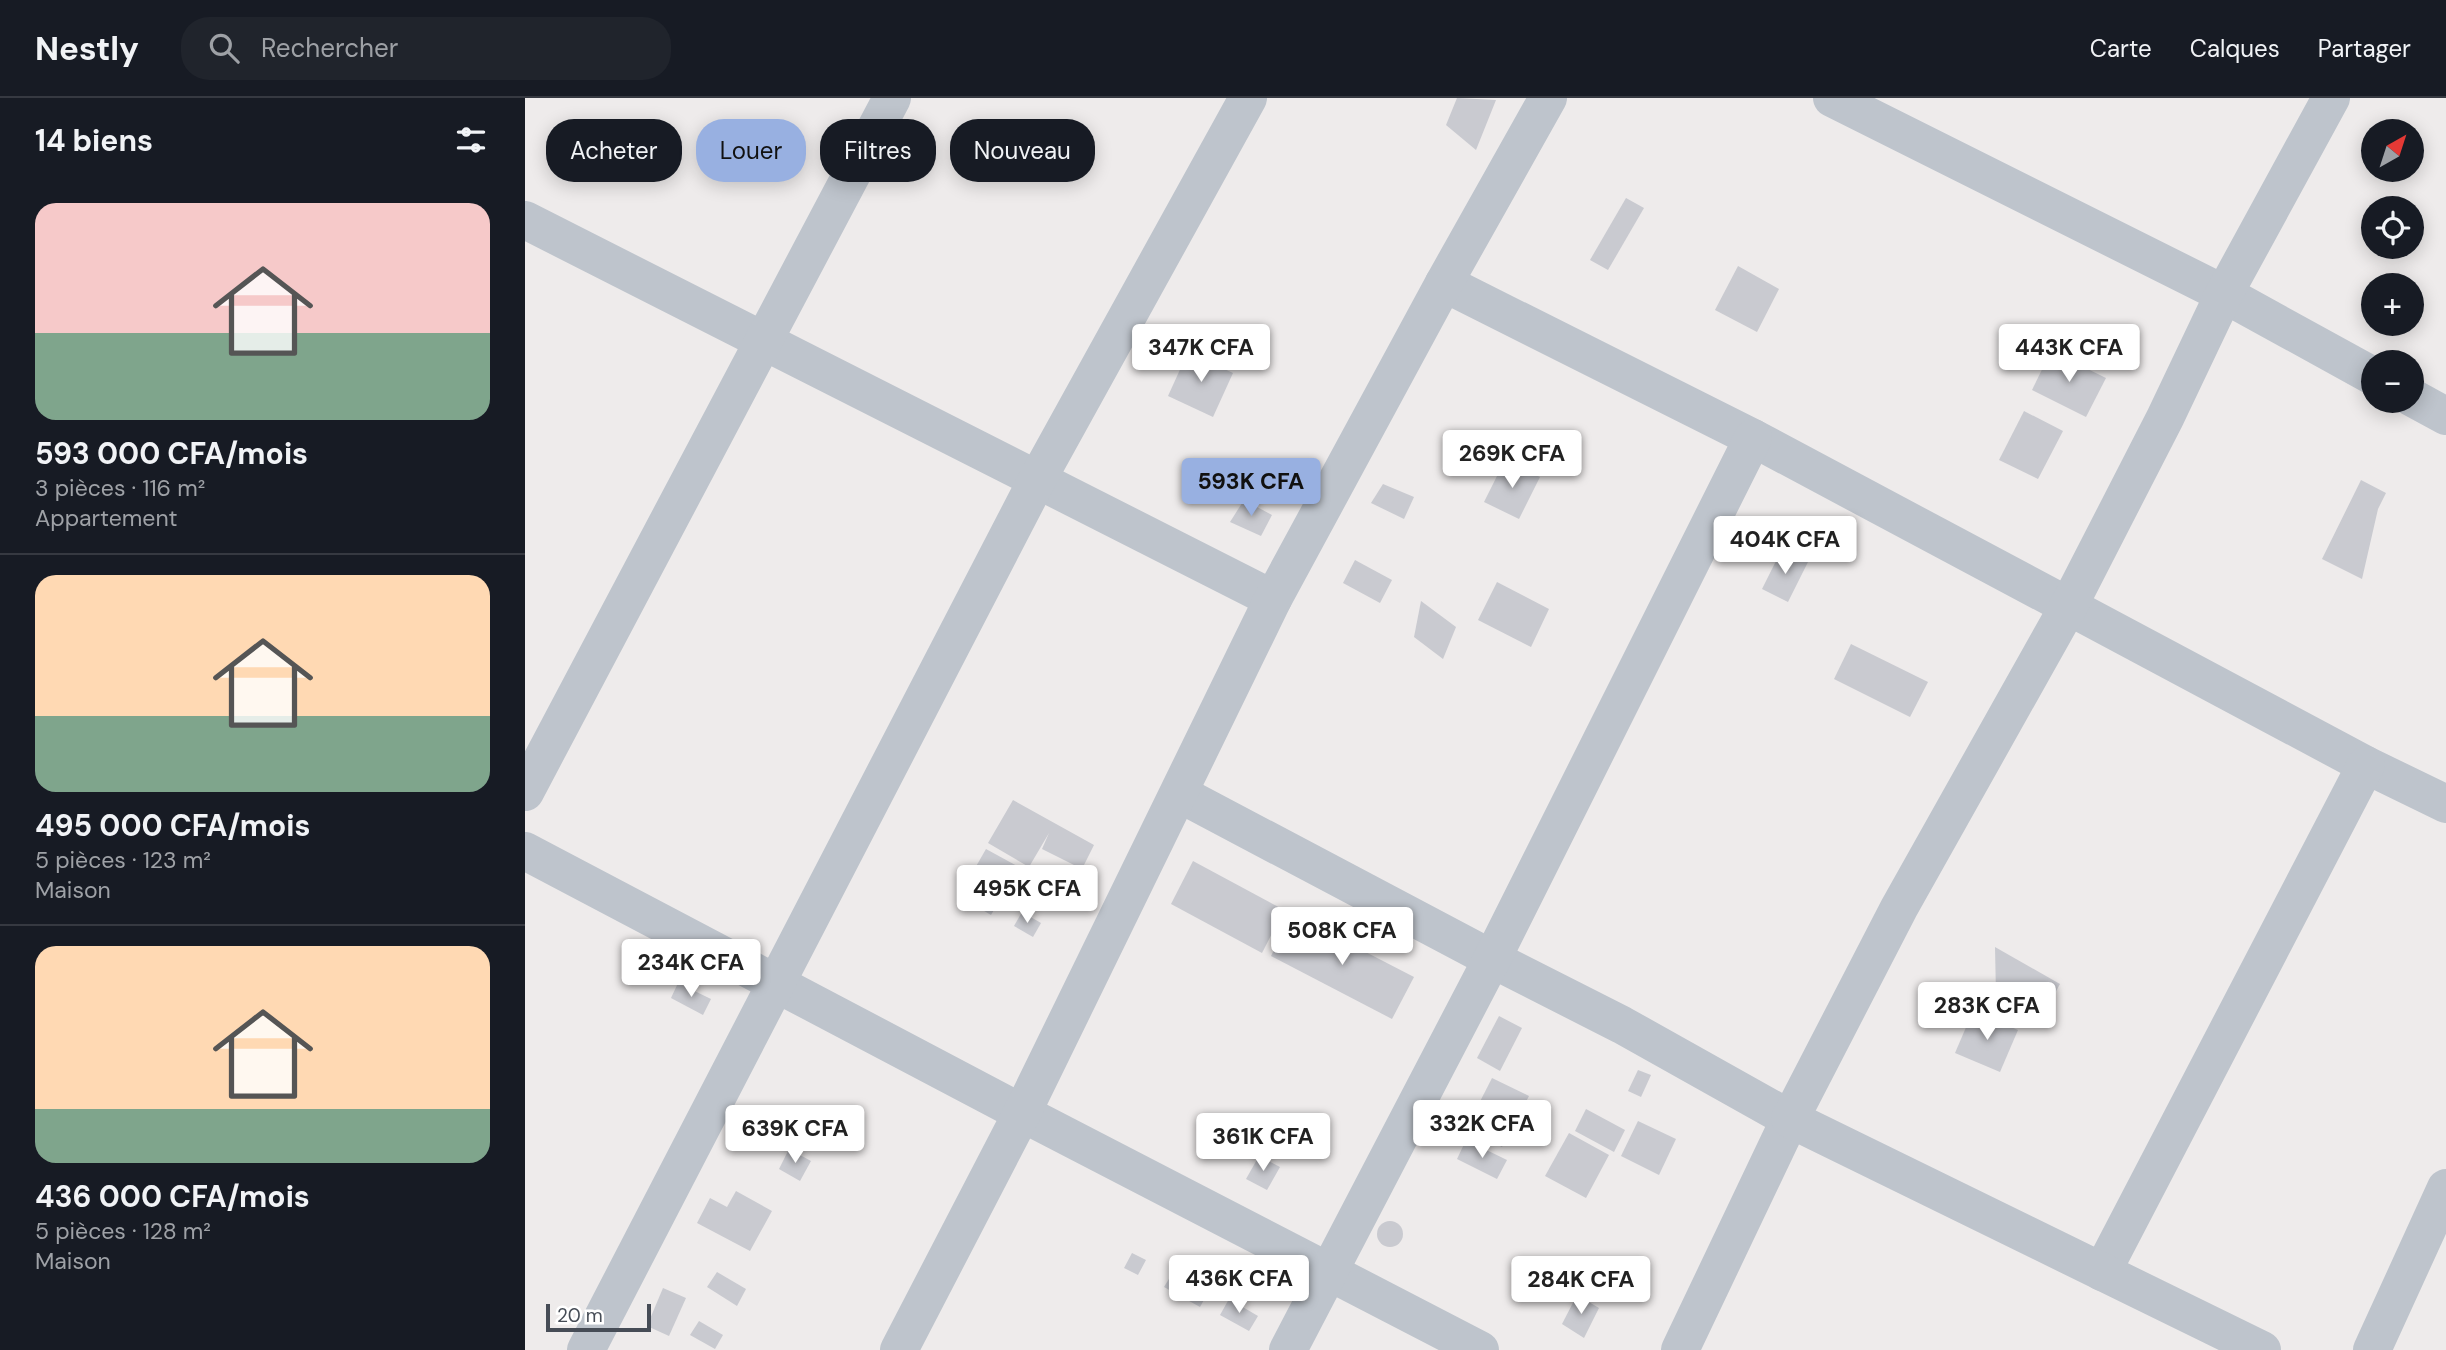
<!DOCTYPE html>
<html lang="fr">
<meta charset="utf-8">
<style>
:root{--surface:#171b24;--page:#20242c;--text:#f1f3f6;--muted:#9ea1a6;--line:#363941;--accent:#98b0e1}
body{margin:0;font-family:"DM Sans",sans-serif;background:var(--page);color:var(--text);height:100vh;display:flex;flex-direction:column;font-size:26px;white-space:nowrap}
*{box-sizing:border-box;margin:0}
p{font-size:23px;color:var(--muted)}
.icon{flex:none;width:38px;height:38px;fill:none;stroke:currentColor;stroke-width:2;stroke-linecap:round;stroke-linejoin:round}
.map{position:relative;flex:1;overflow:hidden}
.details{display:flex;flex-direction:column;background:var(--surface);width:525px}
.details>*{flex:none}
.guide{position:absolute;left:21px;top:21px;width:665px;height:63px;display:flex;gap:14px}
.needle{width:46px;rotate:39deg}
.controls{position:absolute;left:1836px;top:21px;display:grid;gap:14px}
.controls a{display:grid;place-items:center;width:63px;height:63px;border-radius:50%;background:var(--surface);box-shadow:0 4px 18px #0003;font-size:35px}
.scale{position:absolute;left:21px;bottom:18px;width:105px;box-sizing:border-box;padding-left:7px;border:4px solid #464c56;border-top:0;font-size:19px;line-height:24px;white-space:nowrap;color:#464c56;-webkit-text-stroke:5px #fff;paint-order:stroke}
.price{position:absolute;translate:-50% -60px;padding:0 16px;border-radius:7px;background:#fff;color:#222;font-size:23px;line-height:46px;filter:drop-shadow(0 2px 4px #0008)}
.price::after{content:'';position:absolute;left:50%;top:42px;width:21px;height:16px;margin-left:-10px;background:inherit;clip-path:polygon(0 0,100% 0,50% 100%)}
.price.current{background:var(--accent);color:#111}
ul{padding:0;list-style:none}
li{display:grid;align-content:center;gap:14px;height:371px;padding:0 35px}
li+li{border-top:2px solid var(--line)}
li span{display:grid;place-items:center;height:217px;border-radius:21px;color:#555}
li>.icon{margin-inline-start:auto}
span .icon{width:126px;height:126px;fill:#fffc;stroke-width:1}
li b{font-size:30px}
h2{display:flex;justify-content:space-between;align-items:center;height:84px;padding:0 35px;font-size:30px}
.pill{padding:0 24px;border-radius:28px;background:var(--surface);box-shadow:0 4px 18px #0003;font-size:24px;line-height:63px}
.pill.current{background:var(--accent);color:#111}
header{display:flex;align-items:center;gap:42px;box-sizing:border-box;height:98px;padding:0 35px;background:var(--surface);border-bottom:2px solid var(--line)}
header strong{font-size:33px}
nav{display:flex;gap:38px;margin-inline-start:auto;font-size:24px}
.search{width:490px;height:63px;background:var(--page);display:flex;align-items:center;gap:18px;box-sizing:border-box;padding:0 24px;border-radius:28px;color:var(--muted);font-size:26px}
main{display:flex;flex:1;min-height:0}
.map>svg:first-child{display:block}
.building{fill:#c9cad0}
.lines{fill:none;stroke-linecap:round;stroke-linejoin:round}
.minor{stroke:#bec4cc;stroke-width:38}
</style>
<header>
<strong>Nestly</strong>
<div class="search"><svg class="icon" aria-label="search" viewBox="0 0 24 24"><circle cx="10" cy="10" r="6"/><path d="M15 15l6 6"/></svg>Rechercher</div>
<nav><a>Carte</a><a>Calques</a><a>Partager</a></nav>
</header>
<main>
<section class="details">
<h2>14 biens<svg class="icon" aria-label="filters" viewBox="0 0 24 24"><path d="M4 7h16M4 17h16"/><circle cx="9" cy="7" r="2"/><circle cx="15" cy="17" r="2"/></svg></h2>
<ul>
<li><span style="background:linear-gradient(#f6c9c9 60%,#7fa58c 0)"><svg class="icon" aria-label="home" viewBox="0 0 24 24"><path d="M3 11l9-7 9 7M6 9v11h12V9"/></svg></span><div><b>593 000 CFA/mois</b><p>3 pièces · 116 m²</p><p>Appartement</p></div></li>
<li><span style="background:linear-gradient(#ffd9b3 65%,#7fa58c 0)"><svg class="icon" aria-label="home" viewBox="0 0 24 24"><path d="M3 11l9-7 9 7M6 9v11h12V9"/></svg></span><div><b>495 000 CFA/mois</b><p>5 pièces · 123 m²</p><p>Maison</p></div></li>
<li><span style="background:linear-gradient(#ffd9b3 75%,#7fa58c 0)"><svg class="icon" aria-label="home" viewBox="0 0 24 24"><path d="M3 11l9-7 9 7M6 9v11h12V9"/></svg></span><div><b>436 000 CFA/mois</b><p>5 pièces · 128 m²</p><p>Maison</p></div></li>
</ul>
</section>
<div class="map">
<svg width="1921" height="1252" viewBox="0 0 1921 1252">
<rect width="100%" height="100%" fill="#eeebeb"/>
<!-- building -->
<g class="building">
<polygon points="932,0 971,2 951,52 921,27"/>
<polygon points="1101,100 1119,110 1083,172 1065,162"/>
<polygon points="1213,168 1254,191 1232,234 1190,212"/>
<polygon points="1526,253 1581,280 1561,319 1507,292"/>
<polygon points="663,254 708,275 688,319 643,298"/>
<polygon points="1499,313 1538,333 1513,381 1474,362"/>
<polygon points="980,362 1015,379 994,421 959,404"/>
<polygon points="1836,382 1861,395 1853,411 1837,481 1797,461"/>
<polygon points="858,386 889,399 879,421 846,405"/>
<polygon points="719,402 747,417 736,438 705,424"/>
<polygon points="1257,451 1283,464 1263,504 1237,491"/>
<polygon points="830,462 867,482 855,505 818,485"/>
<polygon points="972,484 1024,511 1006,549 953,522"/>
<polygon points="896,503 931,529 918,561 889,539"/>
<polygon points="1326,546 1403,584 1385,619 1309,581"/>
<polygon points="488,702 569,747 557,771 517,751 524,735 504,769 463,745"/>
<polygon points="461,751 494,769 466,817 434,798"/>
<polygon points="668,763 759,812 737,855 646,806"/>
<polygon points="497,814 516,825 508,839 489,828"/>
<polygon points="767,816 889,879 867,921 746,858"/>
<polygon points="1470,849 1535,886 1515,922 1471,897"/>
<polygon points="153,885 186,901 178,917 146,900"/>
<polygon points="1448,913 1493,932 1475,974 1430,955"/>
<polygon points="974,918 997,930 975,973 952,960"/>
<polygon points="1113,972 1126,977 1116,999 1103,993"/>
<polygon points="967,980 1004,998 977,1049 941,1031"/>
<polygon points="1061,1011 1100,1032 1089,1054 1050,1033"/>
<polygon points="1113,1023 1151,1041 1134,1077 1096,1058"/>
<polygon points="1044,1035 1084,1057 1061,1100 1020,1078"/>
<polygon points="941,1042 982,1062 972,1081 932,1061"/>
<polygon points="264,1051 286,1063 275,1083 254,1071"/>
<polygon points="734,1058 755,1069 742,1092 721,1081"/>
<polygon points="211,1093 247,1113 225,1153 172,1125 185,1100 202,1109"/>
<circle cx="865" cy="1136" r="13"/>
<polygon points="607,1155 621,1162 613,1177 599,1170"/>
<polygon points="650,1171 685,1191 675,1209 639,1189"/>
<polygon points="192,1174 221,1191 212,1208 182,1189"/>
<polygon points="138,1190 161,1200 144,1238 122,1228"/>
<polygon points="1052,1197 1074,1210 1059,1240 1037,1226"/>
<polygon points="704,1201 733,1218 724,1233 695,1217"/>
<polygon points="174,1223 198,1237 190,1251 165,1237"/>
</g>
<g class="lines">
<!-- minor -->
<g class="minor">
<polyline points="1307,0 1699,196 1848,278"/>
<polyline points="0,122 748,501"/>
<polyline points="919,185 1228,340 1841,667 1921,706"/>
<polyline points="1886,299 1921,318"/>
<polyline points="0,694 367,0"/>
<polyline points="655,696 967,861 1097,927 1265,1021 1155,1252"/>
<polyline points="0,753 497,1015 955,1252"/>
<polyline points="1577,1174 1841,667"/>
<polyline points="61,1252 512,382 723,0"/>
<polyline points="374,1252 497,1015 748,501 919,185 1023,0"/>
<polyline points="763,1252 967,861 1228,340"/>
<polyline points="1737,1252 1265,1021 1374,810 1543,509 1640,320 1699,196 1806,0"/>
<polyline points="1847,1252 1921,1090"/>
</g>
</g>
</svg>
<div class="controls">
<a><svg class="needle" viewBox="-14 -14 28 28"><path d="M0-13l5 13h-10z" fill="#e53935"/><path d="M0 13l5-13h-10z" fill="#9ea1a6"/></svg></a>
<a><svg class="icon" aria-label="locate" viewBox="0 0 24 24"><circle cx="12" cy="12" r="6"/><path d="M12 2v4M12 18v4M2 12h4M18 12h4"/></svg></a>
<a>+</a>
<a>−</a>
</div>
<div class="scale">20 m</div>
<b class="price" style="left:676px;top:286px">347K CFA</b>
<b class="price" style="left:1544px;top:286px">443K CFA</b>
<b class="price" style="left:987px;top:392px">269K CFA</b>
<b class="price current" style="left:726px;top:420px">593K CFA</b>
<b class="price" style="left:1260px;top:478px">404K CFA</b>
<b class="price" style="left:502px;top:827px">495K CFA</b>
<b class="price" style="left:817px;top:869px">508K CFA</b>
<b class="price" style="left:166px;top:901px">234K CFA</b>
<b class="price" style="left:1462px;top:944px">283K CFA</b>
<b class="price" style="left:957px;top:1062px">332K CFA</b>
<b class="price" style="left:270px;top:1067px">639K CFA</b>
<b class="price" style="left:738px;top:1075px">361K CFA</b>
<b class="price" style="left:714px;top:1217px">436K CFA</b>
<b class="price" style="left:1056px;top:1218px">284K CFA</b>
<div class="guide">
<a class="pill">Acheter</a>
<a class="pill current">Louer</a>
<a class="pill">Filtres</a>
<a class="pill">Nouveau</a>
</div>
</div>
</main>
